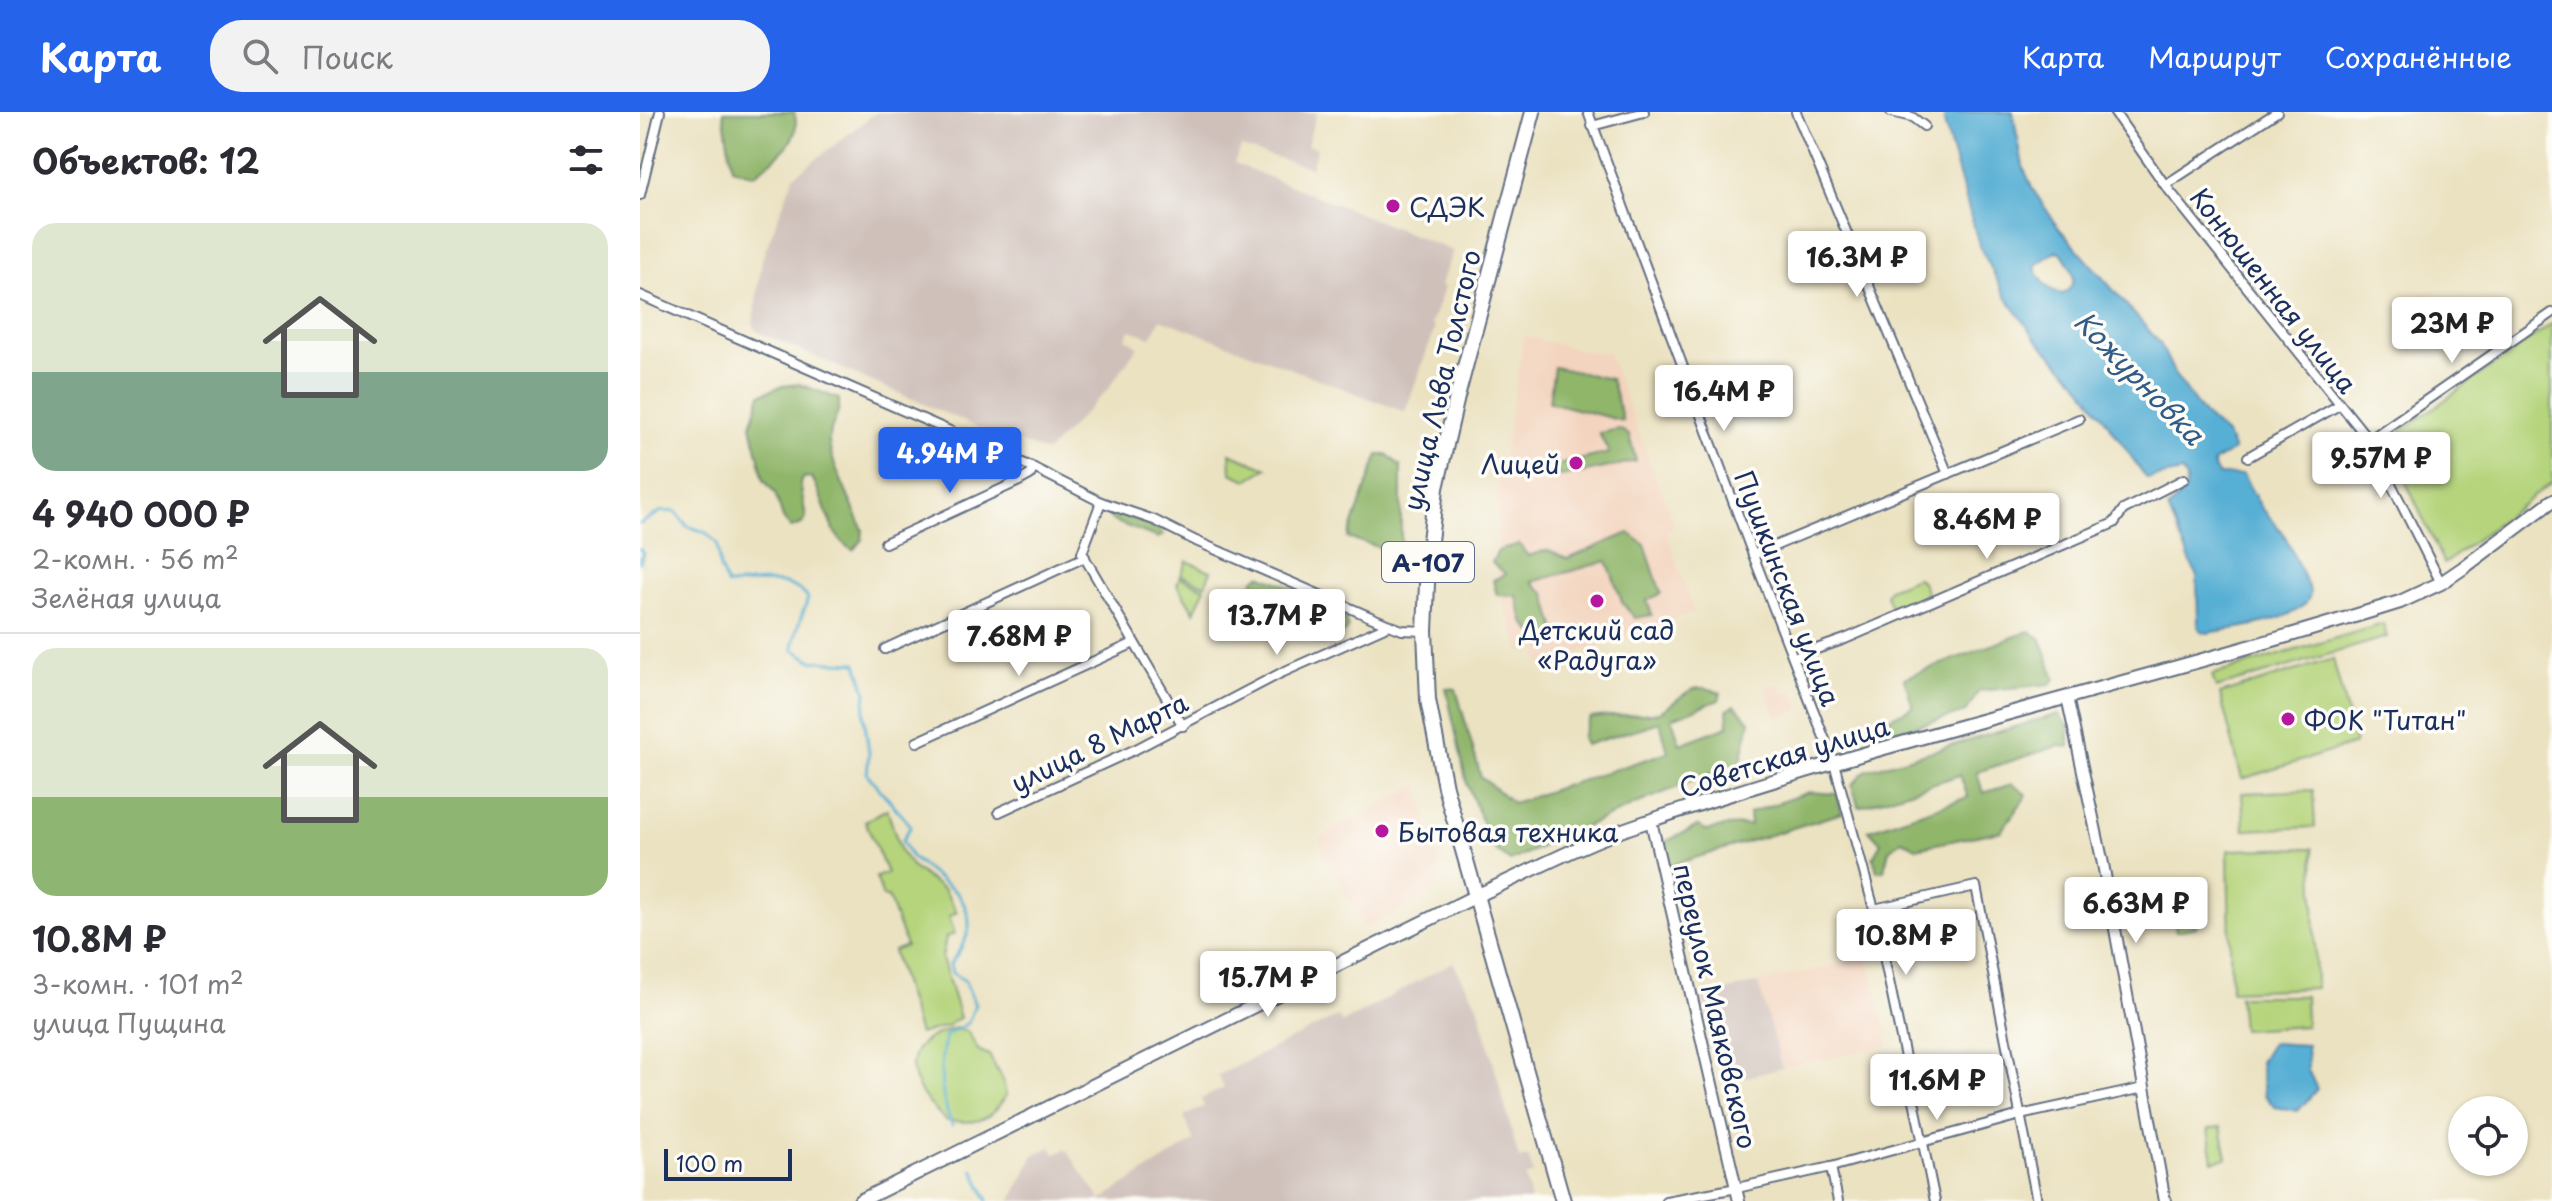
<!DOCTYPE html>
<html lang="ru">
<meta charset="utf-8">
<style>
:root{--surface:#fff;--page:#f2f2f3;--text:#2b2b33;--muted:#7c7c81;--line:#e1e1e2;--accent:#2563eb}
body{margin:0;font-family:"Playpen Sans",sans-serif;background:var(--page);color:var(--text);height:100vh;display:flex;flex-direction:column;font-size:30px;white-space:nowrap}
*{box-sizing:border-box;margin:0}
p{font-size:26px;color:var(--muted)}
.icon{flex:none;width:44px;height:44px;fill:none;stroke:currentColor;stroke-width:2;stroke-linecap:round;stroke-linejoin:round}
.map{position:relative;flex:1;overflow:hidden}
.side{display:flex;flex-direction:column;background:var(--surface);width:640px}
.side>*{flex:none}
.tools{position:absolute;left:1808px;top:984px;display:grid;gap:16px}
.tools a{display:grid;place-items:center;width:80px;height:80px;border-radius:50%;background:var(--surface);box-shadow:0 2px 6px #0004;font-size:40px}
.scale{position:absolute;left:24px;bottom:20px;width:128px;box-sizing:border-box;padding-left:8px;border:4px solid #1b2f5e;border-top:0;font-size:22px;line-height:28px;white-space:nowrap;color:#1b2f5e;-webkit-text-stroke:6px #fdfcf7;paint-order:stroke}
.price{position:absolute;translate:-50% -68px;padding:0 18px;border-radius:8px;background:#fff;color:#222;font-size:26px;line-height:52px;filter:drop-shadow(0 2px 4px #0008)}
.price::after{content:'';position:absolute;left:50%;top:48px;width:24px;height:18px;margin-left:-12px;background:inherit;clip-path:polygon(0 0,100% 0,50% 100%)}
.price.current{background:var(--accent);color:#fff}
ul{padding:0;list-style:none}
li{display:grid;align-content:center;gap:16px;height:424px;padding:0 32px}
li+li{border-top:2px solid var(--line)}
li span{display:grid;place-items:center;height:248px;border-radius:24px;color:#555}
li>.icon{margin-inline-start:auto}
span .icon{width:144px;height:144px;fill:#fffc;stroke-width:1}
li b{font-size:34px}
h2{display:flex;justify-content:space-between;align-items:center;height:96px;padding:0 32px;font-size:34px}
header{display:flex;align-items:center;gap:48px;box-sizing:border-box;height:112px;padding:0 40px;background:var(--accent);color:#fff}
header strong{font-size:38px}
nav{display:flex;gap:44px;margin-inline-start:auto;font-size:28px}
.search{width:560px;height:72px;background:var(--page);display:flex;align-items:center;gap:20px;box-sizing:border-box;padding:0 28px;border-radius:32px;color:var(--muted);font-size:30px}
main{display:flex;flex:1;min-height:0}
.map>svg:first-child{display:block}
.built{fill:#f3d4be}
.industrial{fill:#cfc0ba}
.green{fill:#b5d47b;stroke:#68826c;stroke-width:2}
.forest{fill:#90b66b;stroke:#567264;stroke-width:2}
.water{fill:#57afd4;stroke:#396f99;stroke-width:2;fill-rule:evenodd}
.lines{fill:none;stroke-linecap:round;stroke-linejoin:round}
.stream{stroke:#57afd4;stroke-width:3}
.minor-casing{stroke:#646e81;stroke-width:12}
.tertiary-casing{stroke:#646e81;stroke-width:14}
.secondary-casing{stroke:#646e81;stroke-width:16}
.trunk-casing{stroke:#646e81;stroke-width:18}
.minor{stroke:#fff;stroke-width:8}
.tertiary{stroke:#fff;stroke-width:10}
.secondary{stroke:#fff;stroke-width:12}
.trunk{stroke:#fff;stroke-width:14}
.poi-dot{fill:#b5179e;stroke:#fdfcf7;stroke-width:3}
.labels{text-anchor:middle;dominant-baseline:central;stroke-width:7;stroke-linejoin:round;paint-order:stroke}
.shield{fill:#fdfcf7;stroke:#5f6c8c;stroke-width:2}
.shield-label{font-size:24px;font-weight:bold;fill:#1b2f5e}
.poi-label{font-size:26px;fill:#1b2f5e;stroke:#fdfcf7;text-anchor:start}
.street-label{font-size:26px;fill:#1b2f5e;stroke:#fdfcf7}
.water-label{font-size:28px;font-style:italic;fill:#305c87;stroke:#fdfcf7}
</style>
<header>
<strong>Карта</strong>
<div class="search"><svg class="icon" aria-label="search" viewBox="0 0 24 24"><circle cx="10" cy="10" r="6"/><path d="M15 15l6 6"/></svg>Поиск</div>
<nav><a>Карта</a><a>Маршрут</a><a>Сохранённые</a></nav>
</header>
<main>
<section class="side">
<h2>Объектов: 12<svg class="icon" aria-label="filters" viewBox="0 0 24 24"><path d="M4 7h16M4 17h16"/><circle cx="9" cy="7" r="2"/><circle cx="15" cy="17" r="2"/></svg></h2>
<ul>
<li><span style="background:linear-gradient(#dfe7d0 60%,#7fa58c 0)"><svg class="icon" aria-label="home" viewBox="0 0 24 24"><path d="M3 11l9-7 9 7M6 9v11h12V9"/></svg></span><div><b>4 940 000 ₽</b><p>2-комн. · 56 m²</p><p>Зелёная улица</p></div></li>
<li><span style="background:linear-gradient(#dfe7d0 60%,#8fb573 0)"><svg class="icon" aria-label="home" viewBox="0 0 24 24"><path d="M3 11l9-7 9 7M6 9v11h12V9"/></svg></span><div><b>10.8M ₽</b><p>3-комн. · 101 m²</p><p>улица Пущина</p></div></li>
</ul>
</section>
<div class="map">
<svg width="1912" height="1089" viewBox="0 0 1912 1089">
<rect width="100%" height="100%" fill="#fdfcf7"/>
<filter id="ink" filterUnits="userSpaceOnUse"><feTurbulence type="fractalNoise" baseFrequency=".0125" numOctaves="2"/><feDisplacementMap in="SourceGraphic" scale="16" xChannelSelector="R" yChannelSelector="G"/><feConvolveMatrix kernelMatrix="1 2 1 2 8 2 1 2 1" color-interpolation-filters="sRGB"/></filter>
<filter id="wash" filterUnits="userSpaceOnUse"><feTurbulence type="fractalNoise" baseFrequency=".006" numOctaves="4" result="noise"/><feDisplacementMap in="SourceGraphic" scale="32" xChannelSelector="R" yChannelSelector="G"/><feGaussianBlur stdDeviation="1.8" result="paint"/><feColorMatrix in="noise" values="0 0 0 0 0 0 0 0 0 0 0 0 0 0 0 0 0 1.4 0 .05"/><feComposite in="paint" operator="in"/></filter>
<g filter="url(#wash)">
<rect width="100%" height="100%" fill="#ebe2c1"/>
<!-- built -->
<g class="built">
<polygon points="884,224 953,241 968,241 1032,407 1033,416 1026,419 1054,500 902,554 895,535 881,540 859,477 857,383"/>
<polygon points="1139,571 1143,582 1154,579 1160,598 1136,606 1125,575"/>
<polygon points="778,673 799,750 799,768 795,779 723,817 678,726"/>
<polygon points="1228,845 1249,933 1142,956 1118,871"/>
</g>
<!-- industrial -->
<g class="industrial">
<polygon points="237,0 677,0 667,33 677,36 671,56 601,35 594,51 813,139 800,173 804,176 791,212 795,216 765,300 521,207 511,225 490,218 486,226 498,234 468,277 407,340 341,317 116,219 113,210 122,147 154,64"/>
<polygon points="813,850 839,896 879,1047 888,1044 894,1062 885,1065 891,1089 371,1089 394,1043 411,1035 415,1042 426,1037 461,1088 554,1029 544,1004 564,995 561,987 584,976 578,963 698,904 702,911"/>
<polygon points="1118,871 1142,956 1085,971 1063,884"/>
</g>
<!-- green -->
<g class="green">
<polygon points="1912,212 1912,370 1804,452 1747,329"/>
<polygon points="590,341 627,356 607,368 591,361"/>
<polygon points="547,449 571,459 565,473 541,463"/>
<polygon points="540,465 565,476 554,500 537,472"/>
<path d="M 1276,466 L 1281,468 L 1287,481 C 1281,489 1261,498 1251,496 L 1246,483 L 1249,477 Z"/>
<polygon points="1743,512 1747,525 1576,576 1572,563"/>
<polygon points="1693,547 1715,632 1602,667 1580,582"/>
<polygon points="1673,678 1675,715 1604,718 1602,681"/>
<polygon points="247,697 261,740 273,756 304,778 317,800 309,804 315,822 306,825 302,846 320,906 311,910 310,913 279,922 253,839 266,834 248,785 243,785 236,765 247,761 225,709"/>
<polygon points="1673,736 1676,876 1591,879 1588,738"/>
<polygon points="1550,775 1556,815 1536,819 1529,779"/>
<polygon points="1599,884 1665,884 1666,914 1602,918"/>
<path d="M 316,916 L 328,920 L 338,938 L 349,943 L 363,969 L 366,983 C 350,1011 337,1011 307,1009 C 267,975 251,931 316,916 Z"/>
<polygon points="1581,1015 1587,1046 1573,1049 1568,1017"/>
</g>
<!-- forest -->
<g class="forest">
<path d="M 83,0 L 154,0 C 164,30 134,46 114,63 L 92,56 Z"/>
<polygon points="914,255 971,267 983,309 909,290"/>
<path d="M 159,272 L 199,287 C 201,303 189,313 189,329 C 189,347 215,398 223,418 L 222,428 L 213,438 C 189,428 185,386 172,366 L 165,365 L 160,370 L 166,406 L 162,412 L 151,416 L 143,406 L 135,381 L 124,368 L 111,313 L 121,282 L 142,274 Z"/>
<polygon points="980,317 989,323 996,349 932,363 912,364 913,354 969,341 959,321"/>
<polygon points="738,343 748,343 761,355 761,437 752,439 708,426"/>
<polygon points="473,400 519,417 523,423 518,426 473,409 469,404"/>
<polygon points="989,421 1005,433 1021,481 1007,489 1012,503 995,506 983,492 967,449 892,470 905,481 920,531 905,536 883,509 877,484 857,483 853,468 866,462 852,451 858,439 879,432 888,444 907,438 928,447"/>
<polygon points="620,463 664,481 666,485 663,495 658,497 616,477 613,473 614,467"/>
<path d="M 681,492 C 695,498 706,499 708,516 C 701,526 690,531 678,531 C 673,519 670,502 681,492 Z"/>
<polygon points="1389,519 1401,527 1415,567 1410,572 1339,579 1326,600 1246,623 1243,609 1273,595 1264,566"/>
<path d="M 806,576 L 816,577 L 841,665 L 873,691 L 1028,640 L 1020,610 L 945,633 L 942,625 L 950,606 C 962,604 1014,602 1019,600 C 1044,588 1047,566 1081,581 L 1079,588 L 1032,606 L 1040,632 L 1088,614 L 1087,598 L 1095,593 L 1110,609 L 1101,649 L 991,694 L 870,749 L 852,735 L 827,672 Z"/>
<polygon points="1419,602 1429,615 1429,635 1418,634 1337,660 1343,681 1372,672 1387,683 1361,719 1276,736 1262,728 1249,738 1244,758 1237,759 1233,745 1241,731 1229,718 1328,685 1320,663 1219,695 1212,673 1225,659"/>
<polygon points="1169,680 1197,682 1202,701 1035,752 1028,758 1020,745 1025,730 1058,714 1067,719 1085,714 1110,713 1109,701"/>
</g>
<!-- water -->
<g class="water">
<path d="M 1304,0 L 1373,0 L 1383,54 L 1392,76 L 1418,115 L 1520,231 L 1535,263 L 1564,303 L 1587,323 L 1594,338 L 1573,350 L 1574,356 L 1579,363 L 1603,363 L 1621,395 L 1644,422 L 1670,479 C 1672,509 1590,517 1567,521 L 1561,519 L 1558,513 L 1557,465 L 1528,397 L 1546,377 L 1546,367 L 1542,360 L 1507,367 L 1439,271 L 1397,228 L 1366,185 L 1339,133 L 1304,11 ZM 1416,139 L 1421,140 C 1430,154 1443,170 1423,182 C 1407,179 1403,170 1395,157 L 1396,153 Z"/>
<polygon points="1632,931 1667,933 1668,958 1677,977 1658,999 1635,995 1624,983 1620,950"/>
</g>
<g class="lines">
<!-- stream -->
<g class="stream">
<path d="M 0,412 L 22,399 L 36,400 L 47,414 L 65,420 L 77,431 L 80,456 L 87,473 C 114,472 149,462 168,486 C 163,504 154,518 153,537 L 172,549 L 217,551 L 226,580 L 224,604 L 229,641 L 227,662 L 271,714 L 262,729 L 271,745 L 317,781 C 338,809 329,827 310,852 L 312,861 L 325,869 L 335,893 L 328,911 L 306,923 C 298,954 299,983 312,1013"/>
<polyline points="0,437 3,441 0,450"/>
<polyline points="333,1057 348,1089"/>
</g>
</g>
</g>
<g filter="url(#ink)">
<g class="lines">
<!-- minor casing -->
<g class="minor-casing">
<g id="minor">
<polyline points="948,0 1113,443 1194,651 1234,797 1295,1089"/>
<polyline points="1156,0 1308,362"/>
<polyline points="1251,0 1272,5 1284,14"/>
<polyline points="1474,0 1525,73 1729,328 1801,471"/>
<polyline points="952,14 1004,0"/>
<polyline points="1525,73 1637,0"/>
<polyline points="0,83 20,0"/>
<polyline points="0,183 394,356 461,390 514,408 556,429 749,513 762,518 785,519"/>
<polyline points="1729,328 1912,201"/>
<polyline points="1608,345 1699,293"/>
<polyline points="461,390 442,441 543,614"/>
<polyline points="245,431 379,369 390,363 394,356"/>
<polyline points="1113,443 1439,307"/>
<polyline points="245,537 445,445"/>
<polyline points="1154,545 1205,527 1474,411 1483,398 1544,367"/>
<polyline points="277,630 494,531"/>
<polyline points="359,700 496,637 641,561 749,513"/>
<polyline points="1234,797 1336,774 1397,1089"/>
<polyline points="1191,1055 1198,1089"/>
<polyline points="1026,1089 1097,1076 1191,1055 1380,1003 1504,976"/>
</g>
</g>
<!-- tertiary casing -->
<g class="tertiary-casing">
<g id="tertiary">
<polyline points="1427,585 1463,752 1525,1089"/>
<polyline points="1011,709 1099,1089"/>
</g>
</g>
<!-- secondary casing -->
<g class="secondary-casing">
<path id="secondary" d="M 220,1089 L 834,785 C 889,760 943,731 1000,712 C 1250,626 1508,569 1760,490 L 1801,471 L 1823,456 L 1912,389"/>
</g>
<!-- trunk casing -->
<g class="trunk-casing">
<polyline id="trunk" points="893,0 817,285 796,376 788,447 785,519 788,588 805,675 923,1089"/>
</g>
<!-- minor -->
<use href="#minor" class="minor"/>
<!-- tertiary -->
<use href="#tertiary" class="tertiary"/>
<!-- secondary -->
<use href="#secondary" class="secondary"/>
<!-- trunk -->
<use href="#trunk" class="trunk"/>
</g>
</g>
<!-- markers -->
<g class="poi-dot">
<circle cx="753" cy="94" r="8"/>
<circle cx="936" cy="351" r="8"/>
<circle cx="957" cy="489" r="8"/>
<circle cx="1648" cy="607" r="8"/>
<circle cx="742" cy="719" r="8"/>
</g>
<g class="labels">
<!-- shield labels -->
<rect class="shield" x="742" y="430" width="92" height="40" rx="6"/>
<g class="shield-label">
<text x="788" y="450">А-107</text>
</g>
<!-- poi labels -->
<g class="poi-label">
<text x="769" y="94">СДЭК</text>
<text x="920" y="351" text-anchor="end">Лицей</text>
<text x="957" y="517" text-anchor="middle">Детский сад<tspan x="957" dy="30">«Радуга»</tspan></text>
<text x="1664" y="607">ФОК "Титан"</text>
<text x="758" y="719">Бытовая техника</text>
</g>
<!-- street labels -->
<g class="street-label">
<text transform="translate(1634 178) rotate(52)">Конюшенная улица</text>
<text transform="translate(801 268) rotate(-77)">улица Льва Толстого</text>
<text transform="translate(1148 476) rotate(69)">Пушкинская улица</text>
<text transform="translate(459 630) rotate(-26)">улица 8 Марта</text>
<text transform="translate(1144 644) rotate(-17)">Советская улица</text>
<text transform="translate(1076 894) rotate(77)">переулок Маяковского</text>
</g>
<!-- water labels -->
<g class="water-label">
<text transform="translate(1500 265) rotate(46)">Кожурновка</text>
</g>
</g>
</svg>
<div class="tools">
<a><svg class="icon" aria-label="locate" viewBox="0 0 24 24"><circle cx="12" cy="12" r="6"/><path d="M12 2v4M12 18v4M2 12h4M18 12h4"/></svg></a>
</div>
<div class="scale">100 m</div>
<b class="price" style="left:1217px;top:187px">16.3M ₽</b>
<b class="price" style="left:1812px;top:253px">23M ₽</b>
<b class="price" style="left:1084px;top:321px">16.4M ₽</b>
<b class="price current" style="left:310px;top:383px">4.94M ₽</b>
<b class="price" style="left:1741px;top:388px">9.57M ₽</b>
<b class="price" style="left:1347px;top:449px">8.46M ₽</b>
<b class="price" style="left:637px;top:545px">13.7M ₽</b>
<b class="price" style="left:379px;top:566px">7.68M ₽</b>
<b class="price" style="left:1496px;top:833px">6.63M ₽</b>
<b class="price" style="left:1266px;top:865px">10.8M ₽</b>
<b class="price" style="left:628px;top:907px">15.7M ₽</b>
<b class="price" style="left:1297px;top:1010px">11.6M ₽</b>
</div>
</main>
